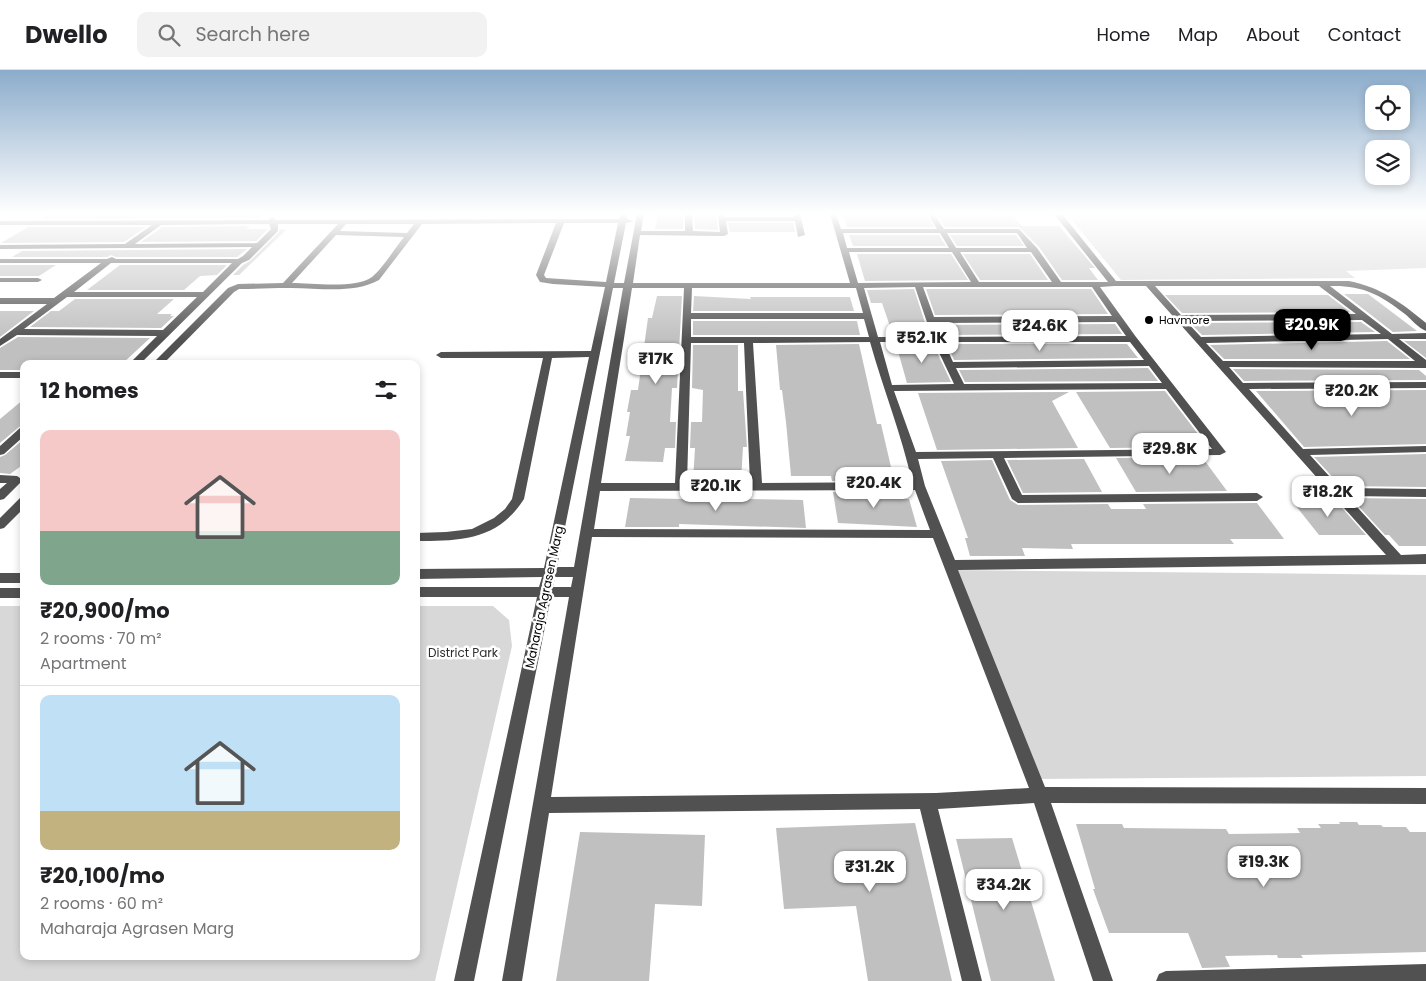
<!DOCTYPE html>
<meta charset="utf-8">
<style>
:root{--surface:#fff;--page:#f2f2f2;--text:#202124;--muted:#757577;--line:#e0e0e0;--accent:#000}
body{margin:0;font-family:Poppins,sans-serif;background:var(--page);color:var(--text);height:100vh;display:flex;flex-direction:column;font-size:19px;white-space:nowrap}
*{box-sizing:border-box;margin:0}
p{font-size:16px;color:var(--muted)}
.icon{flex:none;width:28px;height:28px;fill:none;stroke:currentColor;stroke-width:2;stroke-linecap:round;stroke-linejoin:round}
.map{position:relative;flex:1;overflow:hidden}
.side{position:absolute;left:20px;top:290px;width:400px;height:600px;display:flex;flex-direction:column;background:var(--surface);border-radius:10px;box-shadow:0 2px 8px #0003}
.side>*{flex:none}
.fabs{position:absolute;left:1365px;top:15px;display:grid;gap:10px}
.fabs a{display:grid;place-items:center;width:45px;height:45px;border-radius:10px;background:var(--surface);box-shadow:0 2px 8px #0003;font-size:25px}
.price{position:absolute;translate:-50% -42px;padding:0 11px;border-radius:10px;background:#fff;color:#222;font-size:16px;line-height:32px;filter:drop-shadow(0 1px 2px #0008)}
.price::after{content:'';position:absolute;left:50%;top:30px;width:15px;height:11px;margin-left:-8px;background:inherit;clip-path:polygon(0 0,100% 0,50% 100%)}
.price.selected{background:var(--accent);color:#fff}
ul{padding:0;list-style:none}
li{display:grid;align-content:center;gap:10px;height:265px;padding:0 20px}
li+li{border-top:1px solid var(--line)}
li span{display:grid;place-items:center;height:155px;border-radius:10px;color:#555}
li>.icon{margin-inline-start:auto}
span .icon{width:90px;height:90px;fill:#fffc;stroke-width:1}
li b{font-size:21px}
h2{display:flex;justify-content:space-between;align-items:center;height:60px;padding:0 20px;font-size:21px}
header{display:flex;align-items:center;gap:30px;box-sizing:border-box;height:70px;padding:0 25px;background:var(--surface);border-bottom:1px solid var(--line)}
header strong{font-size:24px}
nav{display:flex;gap:28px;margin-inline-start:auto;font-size:18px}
.search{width:350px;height:45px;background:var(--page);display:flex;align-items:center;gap:12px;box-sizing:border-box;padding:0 18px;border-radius:10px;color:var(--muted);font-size:19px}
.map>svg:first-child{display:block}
.green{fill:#d8d8d8}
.building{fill:#c0c0c0}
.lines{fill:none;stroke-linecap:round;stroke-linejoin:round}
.minor{fill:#515151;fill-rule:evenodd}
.poi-dot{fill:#000;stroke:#fff;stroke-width:2}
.labels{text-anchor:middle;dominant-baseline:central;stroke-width:5;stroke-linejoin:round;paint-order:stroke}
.far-poi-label{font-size:11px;fill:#000;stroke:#fff;text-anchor:start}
.street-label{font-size:12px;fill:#000;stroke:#fff}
.park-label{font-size:12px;fill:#2f2f2f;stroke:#fff}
</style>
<header>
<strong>Dwello</strong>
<div class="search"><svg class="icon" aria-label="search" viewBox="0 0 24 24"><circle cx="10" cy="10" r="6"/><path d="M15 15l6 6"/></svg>Search here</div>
<nav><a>Home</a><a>Map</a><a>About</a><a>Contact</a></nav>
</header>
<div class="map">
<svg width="1426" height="911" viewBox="0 0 1426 911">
<rect width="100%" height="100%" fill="#fff"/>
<!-- green -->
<g class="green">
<polygon points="1067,144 1426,144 1426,198 1346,201 1355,208 1121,210"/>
<polygon points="954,500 1426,505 1426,706 1032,709"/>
<polygon points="0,536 24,536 24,886 416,886 416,536 493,536 509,550 512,576 435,911 0,911"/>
</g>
<!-- building -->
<g class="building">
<polygon points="50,144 264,144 259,148 41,149"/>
<polygon points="658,144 683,144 683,159 655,159"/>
<polygon points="694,144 716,144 718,160 695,159"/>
<polygon points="920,144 926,144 934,157 847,157 843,145"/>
<polygon points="936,144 992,144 993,146 1013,146 1022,156 1059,156 1095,198 1089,198 1098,210 1062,210 1039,177 1019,157 945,157"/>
<polygon points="728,153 793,153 795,162 730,162"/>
<polygon points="250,156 246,159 268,159 256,171 141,172 162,157"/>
<polygon points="28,157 146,157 124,172 1,173"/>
<polygon points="280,159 286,160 239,205 233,205 243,195 250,191 279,162"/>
<polygon points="849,165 939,165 946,176 853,176"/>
<polygon points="950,165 1016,165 1024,176 957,176"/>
<polygon points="247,179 237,187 116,187 111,185 107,187 12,187 22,181"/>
<polygon points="857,184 951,184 968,210 865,211"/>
<polygon points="963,184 1030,184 1048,210 980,210"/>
<polygon points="0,195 56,195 39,206 0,206"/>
<polygon points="120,195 227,195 217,205 200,206 184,220 87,220"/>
<polygon points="914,219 929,265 893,265 882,233 871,233 867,220"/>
<polygon points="926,219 1091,219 1108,244 935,245"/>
<polygon points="1344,224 1368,224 1417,261 1393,262"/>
<polygon points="1165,225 1328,225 1350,242 1182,243"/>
<polygon points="657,226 682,226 677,318 672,318 670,352 676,352 675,378 665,378 663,392 625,391 630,366 626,366 630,342 627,342 631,320 638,320 648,248 652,248"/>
<polygon points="694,226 751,229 750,227 850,227 854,241 693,241"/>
<polygon points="75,229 174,229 157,244 172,244 170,246 174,246 161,258 30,257 51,241 59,241"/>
<polygon points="0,241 34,241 0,267"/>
<polygon points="693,251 857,251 860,265 693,265"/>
<polygon points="1361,252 1375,262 1202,265 1190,253"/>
<polygon points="1115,254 1122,264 942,265 939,255"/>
<polygon points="18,267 150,268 122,294 24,294 24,300 0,300 0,278"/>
<polygon points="1387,271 1410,289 1224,289 1210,275"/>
<polygon points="1404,271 1426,271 1426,288"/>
<polygon points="859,274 877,354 881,354 894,410 832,411 831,406 791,406 786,352 782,320 780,320 776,275"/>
<polygon points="896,274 933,274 951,312 907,313"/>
<polygon points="947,274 1127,274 1138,288 954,290"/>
<polygon points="693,275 738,275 738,321 743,321 747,377 743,377 741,411 693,411 695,378 690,378 691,352 702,352 703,320 692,318"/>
<polygon points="1148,298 1158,311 965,312 959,300"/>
<polygon points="1233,299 1419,300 1426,306 1426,310 1244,311"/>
<polygon points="1426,320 1426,374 1304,377 1256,321"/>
<polygon points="1165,321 1205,373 1192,373 1195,377 1110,378 1076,322"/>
<polygon points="1069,322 1052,331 1078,378 937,380 918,323"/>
<polygon points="24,329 24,355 19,357 0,373 0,349"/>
<polygon points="24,369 24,394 10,404 0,403 0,387 5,385"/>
<polygon points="1426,384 1426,417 1341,416 1314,387"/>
<polygon points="1202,387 1227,421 1136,422 1116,388"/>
<polygon points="1084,389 1102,422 1023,423 1007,390"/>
<polygon points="992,390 1010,430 1018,435 1108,434 1111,439 1146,439 1143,434 1257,433 1284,469 1230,469 1234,474 1071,474 1073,479 1022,478 1025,486 970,486 965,468 968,468 941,391"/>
<polygon points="742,422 742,429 803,430 806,458 679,454 679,457 625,457 630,428 685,429 692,428 693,423"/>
<polygon points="833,422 896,422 898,429 909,429 917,457 838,453"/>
<polygon points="1351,428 1426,429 1426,476 1399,476 1389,465 1385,465"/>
<polygon points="1292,431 1336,431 1366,465 1319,465"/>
<polygon points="1339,752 1357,752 1359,755 1381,755 1383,757 1406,757 1410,762 1426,762 1426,882 1301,885 1303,888 1278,888 1277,885 1225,886 1230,897 1202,898 1188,863 1109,863 1093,819 1095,819 1076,754 1122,754 1124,758 1226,759 1229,764 1300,763 1297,758 1321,758 1318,754 1340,754"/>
<polygon points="915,753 952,911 868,911 856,836 784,839 776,758"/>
<polygon points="580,762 705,765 702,836 655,834 649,911 556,911"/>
<polygon points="1012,768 1055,911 991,911 956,769"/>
</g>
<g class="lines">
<!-- minor -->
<g class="minor">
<path d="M 621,144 L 627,144 L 627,149 L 634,151 L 626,153 L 614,213 L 624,213 L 637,144 L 644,144 L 641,161 L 685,161 L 685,144 L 692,144 L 693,161 L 720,162 L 718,144 L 724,144 L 725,147 L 794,147 L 794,144 L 800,144 L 805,165 L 798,167 L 795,151 L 726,151 L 728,164 L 724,166 L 640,165 L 633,213 L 850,213 L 830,144 L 836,144 L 841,159 L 937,159 L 928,144 L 934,144 L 944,159 L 1019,159 L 1037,178 L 1061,212 L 1108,212 L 1054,144 L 1062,144 L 1116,211 L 1349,211 C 1380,217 1402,233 1426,253 L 1426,261 C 1418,258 1411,249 1405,244 C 1380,224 1361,215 1330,216 L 1392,264 L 1426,263 L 1426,269 L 1399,269 L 1426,290 L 1426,298 L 1229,297 L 1243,313 L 1426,312 L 1426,318 L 1249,319 L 1303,379 L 1426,376 L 1426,382 L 1310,385 L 1340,418 L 1426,419 L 1426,427 L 1347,426 L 1401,485 L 1426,484 L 1426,494 L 958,500 L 1045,717 L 1426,718 L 1426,734 L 1051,733 L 1113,911 L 1093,911 L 1034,733 L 938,739 L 982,911 L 962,911 L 920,739 L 549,743 L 522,911 L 502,911 L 569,527 L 551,527 L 474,911 L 454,911 L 537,527 L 416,527 L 416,517 L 539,517 L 542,507 L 416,509 L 416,499 L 544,498 L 589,287 L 552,288 L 524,429 C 498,470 461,471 416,471 L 416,463 L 446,462 L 472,459 L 494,448 L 505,439 L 512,429 L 543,288 L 441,288 L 436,285 L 441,282 L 591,281 L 605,217 L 553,214 L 540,212 L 536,205 L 556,153 L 422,154 L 379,210 C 352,225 316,217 286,218 C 271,218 255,219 239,219 L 234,222 L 163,294 L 152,294 L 228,218 L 238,214 L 283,213 L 338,154 L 278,154 L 278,161 L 249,190 L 242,193 L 140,294 L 129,294 L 157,266 L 17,265 L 0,276 L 0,269 L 47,234 L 0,234 L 0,228 L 54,228 L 101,193 L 0,193 L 0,189 L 107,189 L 112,187 L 116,189 L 238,189 L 243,186 L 252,177 L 0,179 L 0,175 L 125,174 L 152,155 L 0,155 L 0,151 L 268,150 L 273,147 L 276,150 L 619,149 ZM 564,153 L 618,153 L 606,212 L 546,208 L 544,205 ZM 269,154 L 271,159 L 257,173 L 135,174 L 161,155 ZM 346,154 L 414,154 L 407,163 L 340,161 ZM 843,163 L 940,163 L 949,178 L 847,178 ZM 947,163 L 1017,163 L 1027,178 L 956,178 ZM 336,165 L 404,167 C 395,178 383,198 372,207 C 356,219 312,213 292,213 ZM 849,182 L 952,182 L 971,212 L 858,213 ZM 960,182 L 1031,182 L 1052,212 L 979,212 ZM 111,193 L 232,193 L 203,222 L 74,222 ZM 1114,216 L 1146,216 L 1386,485 L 955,490 L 925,416 L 918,389 L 993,388 L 1012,429 L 1018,433 L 1257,431 L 1263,427 L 1257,423 L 1022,425 L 1004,388 L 1220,385 L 1226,382 L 1136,267 L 1100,217 ZM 1155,216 L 1319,216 L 1356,244 L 1181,245 ZM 915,217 L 932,267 L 878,267 L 864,218 ZM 923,217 L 1092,217 L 1112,246 L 934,247 ZM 613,218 L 623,218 L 574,497 L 557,497 ZM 632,218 L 684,218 L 675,413 L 601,413 ZM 692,218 L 856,218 L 863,243 L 691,243 ZM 67,227 L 197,227 L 163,260 L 24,259 ZM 691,249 L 864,249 L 869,267 L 691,267 ZM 1362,250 L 1381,264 L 1201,267 L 1186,251 ZM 1116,252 L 1126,266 L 941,267 L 936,253 ZM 1388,269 L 1415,291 L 1223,291 L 1206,273 ZM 870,272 C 883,319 902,365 912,412 L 762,413 L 753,273 ZM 880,272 L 934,272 L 954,314 L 892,315 ZM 944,272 L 1130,272 L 1144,290 L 953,292 ZM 691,273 L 744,273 L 750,413 L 687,413 ZM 1149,296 L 1162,313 L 964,314 L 956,298 ZM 1166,319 L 1212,379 L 916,382 L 894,321 ZM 915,420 L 930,460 L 594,459 L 600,421 ZM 592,467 L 933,468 L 1029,718 L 936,723 L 551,727 ZM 555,507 L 573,507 L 571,517 L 553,517 Z"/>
<polygon points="0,208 38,208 42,210 38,212 0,212"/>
<rect x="0" y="302" width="24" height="6"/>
<polygon points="24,357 24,366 4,384 0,385 0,376 20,358"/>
<polygon points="0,405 17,406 23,410 4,429 0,430 0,419 7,413 0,413"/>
<polygon points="24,427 24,438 4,458 0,459 0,448 20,428"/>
<rect x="0" y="503" width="24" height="10"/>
<rect x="0" y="518" width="24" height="10"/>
<polygon points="1426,894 1426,911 1156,911 1159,904 1166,901"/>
</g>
</g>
<!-- sky -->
<linearGradient id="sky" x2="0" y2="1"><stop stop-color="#8baccb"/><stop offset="0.53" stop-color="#fff"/><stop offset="1" stop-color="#fff" stop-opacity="0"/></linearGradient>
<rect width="1426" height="271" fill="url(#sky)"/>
<!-- markers -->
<circle class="poi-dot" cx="1149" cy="250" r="5"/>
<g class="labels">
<!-- far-poi labels -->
<g class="far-poi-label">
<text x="1159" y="250">Havmore</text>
</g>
<!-- street labels -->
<g class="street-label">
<text transform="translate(544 527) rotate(-78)">Maharaja Agrasen Marg</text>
</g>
<!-- park labels -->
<g class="park-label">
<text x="463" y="582">District Park</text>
</g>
</g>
</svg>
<div class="fabs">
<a><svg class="icon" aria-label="locate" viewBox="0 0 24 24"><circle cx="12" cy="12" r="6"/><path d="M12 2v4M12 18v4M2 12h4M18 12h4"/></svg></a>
<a><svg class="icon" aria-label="layers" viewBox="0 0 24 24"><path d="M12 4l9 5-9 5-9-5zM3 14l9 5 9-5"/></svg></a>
</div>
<b class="price selected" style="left:1312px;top:281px">₹20.9K</b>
<b class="price" style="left:1040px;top:282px">₹24.6K</b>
<b class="price" style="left:922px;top:294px">₹52.1K</b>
<b class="price" style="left:656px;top:315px">₹17K</b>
<b class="price" style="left:1352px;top:347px">₹20.2K</b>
<b class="price" style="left:1170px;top:405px">₹29.8K</b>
<b class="price" style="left:874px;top:439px">₹20.4K</b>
<b class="price" style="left:716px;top:442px">₹20.1K</b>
<b class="price" style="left:1328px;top:448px">₹18.2K</b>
<b class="price" style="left:1264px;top:818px">₹19.3K</b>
<b class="price" style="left:870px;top:823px">₹31.2K</b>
<b class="price" style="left:1004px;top:841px">₹34.2K</b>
<section class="side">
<h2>12 homes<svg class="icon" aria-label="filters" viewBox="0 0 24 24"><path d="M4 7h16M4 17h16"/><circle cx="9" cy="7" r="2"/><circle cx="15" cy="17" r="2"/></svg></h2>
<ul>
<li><span style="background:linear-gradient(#f6c9c9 65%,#7fa58c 0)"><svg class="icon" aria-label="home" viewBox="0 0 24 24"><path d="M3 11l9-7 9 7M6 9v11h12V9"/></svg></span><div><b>₹20,900/mo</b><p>2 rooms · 70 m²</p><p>Apartment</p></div></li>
<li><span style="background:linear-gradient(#bfe0f5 75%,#c2b280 0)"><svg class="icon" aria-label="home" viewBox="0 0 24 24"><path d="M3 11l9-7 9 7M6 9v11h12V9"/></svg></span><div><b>₹20,100/mo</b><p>2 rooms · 60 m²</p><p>Maharaja Agrasen Marg</p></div></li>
</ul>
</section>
</div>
